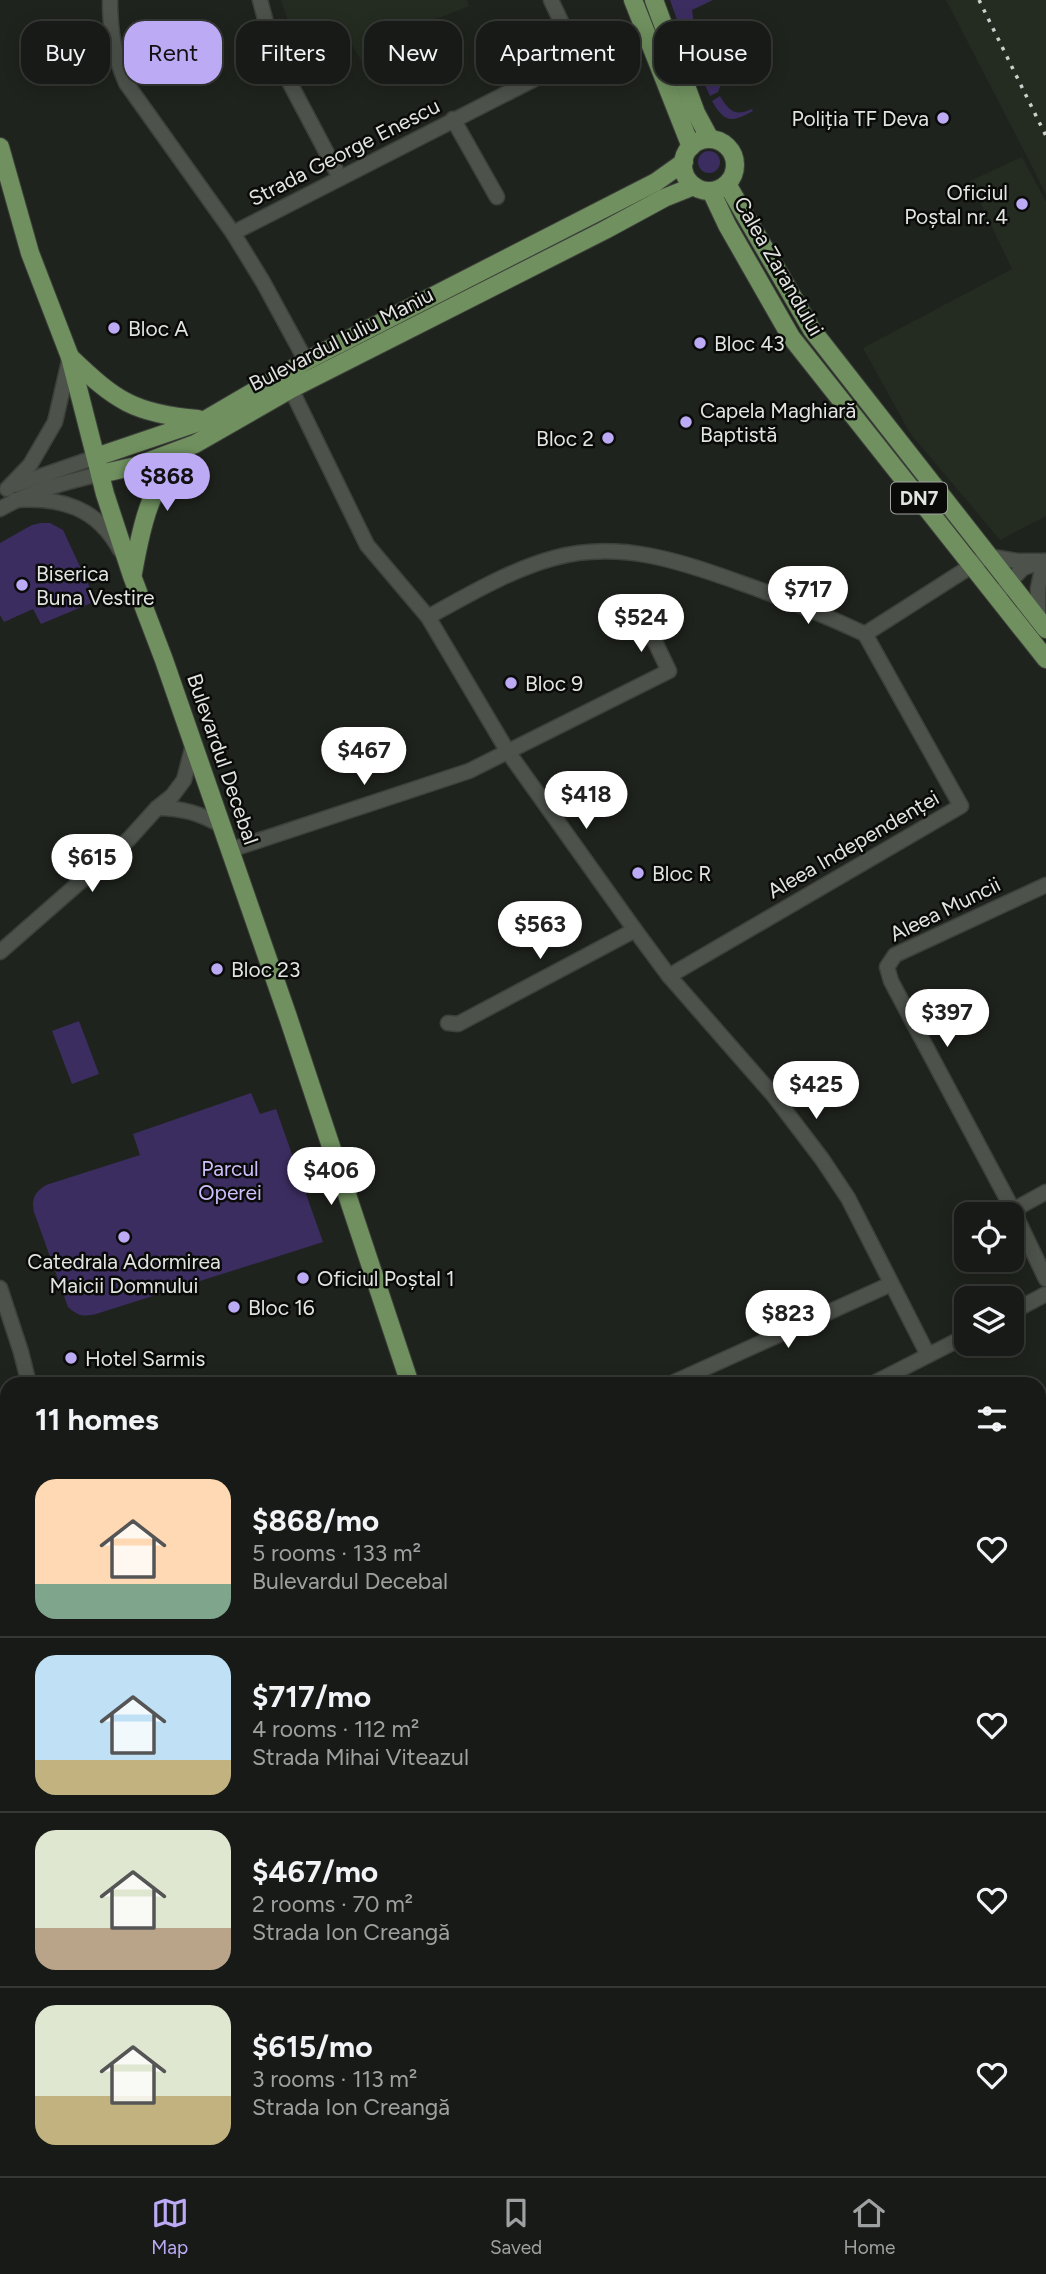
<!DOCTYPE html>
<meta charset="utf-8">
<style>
:root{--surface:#171a16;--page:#242723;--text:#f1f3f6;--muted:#9ea1a1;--line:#363835;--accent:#bcaaf5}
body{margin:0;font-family:Figtree,sans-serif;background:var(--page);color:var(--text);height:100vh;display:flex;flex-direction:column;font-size:26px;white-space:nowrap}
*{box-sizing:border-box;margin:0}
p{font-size:23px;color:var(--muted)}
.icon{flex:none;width:38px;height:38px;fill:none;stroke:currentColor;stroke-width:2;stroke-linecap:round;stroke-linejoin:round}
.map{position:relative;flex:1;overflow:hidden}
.details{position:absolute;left:0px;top:1377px;width:1046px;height:800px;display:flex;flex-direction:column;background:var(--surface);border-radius:21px 21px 0 0;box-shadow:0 4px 18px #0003,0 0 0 2px var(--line)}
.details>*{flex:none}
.guide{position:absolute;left:21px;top:21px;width:1004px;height:63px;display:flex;gap:14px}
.buttons{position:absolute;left:954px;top:1202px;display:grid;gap:14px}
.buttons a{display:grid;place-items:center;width:70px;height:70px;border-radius:14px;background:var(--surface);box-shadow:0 4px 18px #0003,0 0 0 2px var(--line);font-size:35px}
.price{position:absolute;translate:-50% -60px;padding:0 16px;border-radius:24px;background:#fff;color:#222;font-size:23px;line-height:46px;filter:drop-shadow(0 2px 4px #0008)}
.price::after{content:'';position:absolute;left:50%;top:42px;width:21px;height:16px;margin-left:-10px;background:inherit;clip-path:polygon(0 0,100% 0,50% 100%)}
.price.selected{background:var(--accent);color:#111}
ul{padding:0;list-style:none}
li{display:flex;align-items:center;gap:21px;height:175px;padding:0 35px}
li+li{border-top:2px solid var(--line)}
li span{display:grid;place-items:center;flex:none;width:196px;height:140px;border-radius:21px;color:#555}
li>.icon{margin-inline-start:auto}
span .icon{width:84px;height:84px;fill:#fffc;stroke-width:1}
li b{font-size:30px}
h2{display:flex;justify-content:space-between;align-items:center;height:84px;padding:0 35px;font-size:30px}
.chip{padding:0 24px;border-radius:21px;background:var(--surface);box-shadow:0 4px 18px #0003,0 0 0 2px var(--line);font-size:24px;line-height:63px}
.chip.selected{background:var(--accent);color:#111}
.menu{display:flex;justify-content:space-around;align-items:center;height:98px;border-top:2px solid var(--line);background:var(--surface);font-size:19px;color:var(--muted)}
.menu a{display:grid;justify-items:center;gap:4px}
.menu .selected{color:var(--accent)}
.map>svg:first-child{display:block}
.built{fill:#242c21}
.green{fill:#3c2d60}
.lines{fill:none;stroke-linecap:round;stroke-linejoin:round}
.minor-casing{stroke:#3d403b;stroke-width:17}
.major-casing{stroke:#3d403b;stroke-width:20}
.minor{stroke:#4d524b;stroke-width:14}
.major{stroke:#70915f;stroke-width:18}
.rail{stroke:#cccfcb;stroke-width:3.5;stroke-dasharray:3.5 7;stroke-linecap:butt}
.poi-dot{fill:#bcaaf5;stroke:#0a0b09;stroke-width:2.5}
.labels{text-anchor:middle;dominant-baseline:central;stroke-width:5;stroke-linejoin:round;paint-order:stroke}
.shield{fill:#0a0b09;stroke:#a0a3a0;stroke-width:2}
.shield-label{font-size:19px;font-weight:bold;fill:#e1e4e0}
.poi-label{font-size:21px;fill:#e1e4e0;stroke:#0a0b09;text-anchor:start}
.street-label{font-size:21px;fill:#e1e4e0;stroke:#0a0b09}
.park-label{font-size:21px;fill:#cdbffb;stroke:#0a0b09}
</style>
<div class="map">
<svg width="1046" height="2176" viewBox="0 0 1046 2176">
<rect width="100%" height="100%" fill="#1f231d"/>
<!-- built -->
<g class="built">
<polygon points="281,0 467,0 469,6 426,23 443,57 402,75 387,49 362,62 347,36 298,51"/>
<polygon points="946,0 1046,0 1046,195 1036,174"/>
<polygon points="1022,157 1046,202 1046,516 1000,540 910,433 863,348 1012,269 970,181"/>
<polygon points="0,1596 7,1610 7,1876 0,1865"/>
</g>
<!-- green -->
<g class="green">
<polygon points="670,0 713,0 692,10 694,24 689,29 680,28"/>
<polygon points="697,45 705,53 721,84 718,92 710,96 689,49"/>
<path d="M 720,96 C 729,111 735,117 752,109 L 753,111 C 731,123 725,123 712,101 Z"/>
<circle cx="709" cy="162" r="11"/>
<polygon points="41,523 50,523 63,530 96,601 41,624 33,609 4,622 0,615 0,543 32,525"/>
<polygon points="79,1021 99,1074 72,1084 52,1031"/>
<path d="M 251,1093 L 260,1114 L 276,1109 L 323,1242 L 96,1314 C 83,1317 78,1316 68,1307 L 34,1212 C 31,1199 35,1192 46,1185 L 140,1155 L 133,1134 Z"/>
</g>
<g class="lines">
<!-- minor casing -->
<g class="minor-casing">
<g id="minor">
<path d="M 110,0 C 110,31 114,55 126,83 L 233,233 L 263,282 L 306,361"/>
<polyline points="260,0 274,53 340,178"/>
<polyline points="453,119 497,197"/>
<path d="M 233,233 L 564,64 C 576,43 559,19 551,0"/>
<polyline points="291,389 367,545 428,617 508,752 635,930 669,976 774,1096 822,1159 848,1198 928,1355"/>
<polyline points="15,485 96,457"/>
<polyline points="7,489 30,465 55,422 70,357"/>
<path d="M 15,500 C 60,497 97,507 120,550"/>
<path d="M 0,509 C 31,491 66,482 100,474"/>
<polyline points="1002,590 1023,568 1038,563"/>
<path d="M 428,617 C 468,595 510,570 554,558 C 619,540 680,561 741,583 C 784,598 824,615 865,634 L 987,556 L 1017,561 L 1044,561"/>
<polyline points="1038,620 1038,588 1044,561"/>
<path d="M 157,808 C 182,808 200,813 222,826"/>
<polyline points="230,850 469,771 669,671 645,621"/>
<polyline points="1046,885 895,955 887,967 891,981 1013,1210 1046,1279"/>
<polyline points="0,952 129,839 157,808 172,796 184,780 193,745"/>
<polyline points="669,976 961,806 865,634"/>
<polyline points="448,1023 458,1024 635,930"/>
<polyline points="1013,1210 1046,1192"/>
<polyline points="0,1288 21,1352 29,1384"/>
<polyline points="1012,1312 1046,1294"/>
<polyline points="670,1384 891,1284"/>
<polyline points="872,1384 966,1336"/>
<polyline points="0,1409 7,1411"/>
<polyline points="0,1426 7,1435"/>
<polyline points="0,1449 7,1459"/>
<polyline points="1040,1483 1042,1494 1040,1502"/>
<polyline points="0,1885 7,1896"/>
<polyline points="1040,2019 1046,2019"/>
<polyline points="195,2170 199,2176"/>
<polyline points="543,2170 548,2176"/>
<polyline points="746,2170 748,2176"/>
<polyline points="906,2170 910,2176"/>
<polyline points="496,2176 505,2170"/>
</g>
</g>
<!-- major casing -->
<g class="major-casing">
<g id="major">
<polyline points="633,0 691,147"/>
<polyline points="654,0 696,113 710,139"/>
<circle cx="709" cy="165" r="26"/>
<polyline points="0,147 30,253 70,357 105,494 132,576 164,660 288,1017 410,1384"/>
<polyline points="727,184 812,330 1046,629"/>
<polyline points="711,191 727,225 791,337 1046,659"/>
<path d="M 70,357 C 115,400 134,414 198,419"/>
<polyline points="96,457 205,420 306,361 656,182 684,162"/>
<polyline points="100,474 136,466 195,444 291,389 605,230 664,198 694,186"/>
<path d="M 133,573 C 141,528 150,481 186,451"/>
<polyline points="663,2170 664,2176"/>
<polyline points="677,2170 679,2176"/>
</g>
</g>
<!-- minor -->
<use href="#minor" class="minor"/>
<!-- major -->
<use href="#major" class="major"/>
<!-- rail -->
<polyline class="rail" points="979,0 1046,136"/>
</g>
<!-- markers -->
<g class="poi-dot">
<circle cx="943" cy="118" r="7"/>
<circle cx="1022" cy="204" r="7"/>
<circle cx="114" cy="328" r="7"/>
<circle cx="700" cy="343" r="7"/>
<circle cx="686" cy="422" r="7"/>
<circle cx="608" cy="438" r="7"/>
<circle cx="22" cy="585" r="7"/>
<circle cx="511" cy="683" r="7"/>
<circle cx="638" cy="873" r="7"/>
<circle cx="217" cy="969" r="7"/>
<circle cx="124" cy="1237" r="7"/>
<circle cx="303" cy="1278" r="7"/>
<circle cx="234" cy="1307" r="7"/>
<circle cx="71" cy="1358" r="7"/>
</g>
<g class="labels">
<!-- shield labels -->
<rect class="shield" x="891" y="482.5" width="56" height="31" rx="5"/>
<g class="shield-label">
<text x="919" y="498">DN7</text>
</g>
<!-- poi labels -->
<g class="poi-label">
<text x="929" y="118" text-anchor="end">Poliția TF Deva</text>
<text x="1008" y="192" text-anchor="end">Oficiul<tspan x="1008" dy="24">Poștal nr. 4</tspan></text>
<text x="128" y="328">Bloc A</text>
<text x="714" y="343">Bloc 43</text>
<text x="700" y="410">Capela Maghiară<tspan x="700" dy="24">Baptistă</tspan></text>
<text x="594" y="438" text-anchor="end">Bloc 2</text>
<text x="36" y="573">Biserica<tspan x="36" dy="24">Buna Vestire</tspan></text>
<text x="525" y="683">Bloc 9</text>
<text x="652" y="873">Bloc R</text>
<text x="231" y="969">Bloc 23</text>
<text x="124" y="1261" text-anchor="middle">Catedrala Adormirea<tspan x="124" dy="24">Maicii Domnului</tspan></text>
<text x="317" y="1278">Oficiul Poștal 1</text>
<text x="248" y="1307">Bloc 16</text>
<text x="85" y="1358">Hotel Sarmis</text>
</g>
<!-- street labels -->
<g class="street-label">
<text transform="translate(344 152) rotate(-27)">Strada George Enescu</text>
<text transform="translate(779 266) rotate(60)">Calea Zarandului</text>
<text transform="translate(341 339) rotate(-27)">Bulevardul Iuliu Maniu</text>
<text transform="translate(223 759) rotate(71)">Bulevardul Decebal</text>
<text transform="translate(853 844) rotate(-30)">Aleea Independenței</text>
<text transform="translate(945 909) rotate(-26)">Aleea Muncii</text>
</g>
<!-- park labels -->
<g class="park-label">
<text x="230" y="1168">Parcul<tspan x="230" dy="24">Operei</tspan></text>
</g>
</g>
</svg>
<div class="buttons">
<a><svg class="icon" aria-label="locate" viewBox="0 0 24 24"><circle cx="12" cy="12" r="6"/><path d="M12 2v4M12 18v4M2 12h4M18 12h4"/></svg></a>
<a><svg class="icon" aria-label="layers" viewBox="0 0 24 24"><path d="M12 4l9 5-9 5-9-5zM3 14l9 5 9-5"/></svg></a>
</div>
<b class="price selected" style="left:167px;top:513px">$868</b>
<b class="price" style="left:808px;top:626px">$717</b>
<b class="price" style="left:641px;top:654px">$524</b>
<b class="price" style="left:364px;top:787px">$467</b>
<b class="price" style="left:586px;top:831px">$418</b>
<b class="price" style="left:92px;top:894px">$615</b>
<b class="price" style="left:540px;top:961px">$563</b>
<b class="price" style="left:947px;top:1049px">$397</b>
<b class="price" style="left:816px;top:1121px">$425</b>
<b class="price" style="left:331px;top:1207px">$406</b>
<b class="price" style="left:788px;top:1350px">$823</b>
<div class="guide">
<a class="chip">Buy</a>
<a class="chip selected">Rent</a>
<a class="chip">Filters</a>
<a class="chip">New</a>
<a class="chip">Apartment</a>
<a class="chip">House</a>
</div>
<section class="details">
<h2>11 homes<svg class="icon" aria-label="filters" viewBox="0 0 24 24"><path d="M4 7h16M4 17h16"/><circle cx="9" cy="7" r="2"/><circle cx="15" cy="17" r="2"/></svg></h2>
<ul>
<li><span style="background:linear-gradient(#ffd9b3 75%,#7fa58c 0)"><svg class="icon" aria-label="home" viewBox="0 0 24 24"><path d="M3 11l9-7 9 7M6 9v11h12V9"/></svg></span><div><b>$868/mo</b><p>5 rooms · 133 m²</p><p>Bulevardul Decebal</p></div><svg class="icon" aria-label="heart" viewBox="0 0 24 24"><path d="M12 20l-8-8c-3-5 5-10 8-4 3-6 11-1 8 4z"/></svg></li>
<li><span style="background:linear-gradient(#bfe0f5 75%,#c2b280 0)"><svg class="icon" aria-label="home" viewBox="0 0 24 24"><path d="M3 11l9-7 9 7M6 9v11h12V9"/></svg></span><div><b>$717/mo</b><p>4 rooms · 112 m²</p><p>Strada Mihai Viteazul</p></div><svg class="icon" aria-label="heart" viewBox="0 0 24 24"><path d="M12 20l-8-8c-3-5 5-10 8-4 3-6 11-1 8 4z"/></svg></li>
<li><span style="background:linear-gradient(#dfe7d0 70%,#b9a48a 0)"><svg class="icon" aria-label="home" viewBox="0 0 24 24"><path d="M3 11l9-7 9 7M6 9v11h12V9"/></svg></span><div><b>$467/mo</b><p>2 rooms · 70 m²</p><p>Strada Ion Creangă</p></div><svg class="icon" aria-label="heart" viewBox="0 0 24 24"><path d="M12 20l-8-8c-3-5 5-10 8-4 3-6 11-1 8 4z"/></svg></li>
<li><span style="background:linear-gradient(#dfe7d0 65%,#c2b280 0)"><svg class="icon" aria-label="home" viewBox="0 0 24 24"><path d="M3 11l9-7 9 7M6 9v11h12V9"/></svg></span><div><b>$615/mo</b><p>3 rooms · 113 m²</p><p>Strada Ion Creangă</p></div><svg class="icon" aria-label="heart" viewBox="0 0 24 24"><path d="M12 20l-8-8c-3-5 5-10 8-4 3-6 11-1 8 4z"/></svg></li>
</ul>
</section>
</div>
<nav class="menu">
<a class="selected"><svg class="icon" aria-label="map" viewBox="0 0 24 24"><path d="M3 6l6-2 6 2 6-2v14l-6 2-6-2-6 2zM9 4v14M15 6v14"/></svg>Map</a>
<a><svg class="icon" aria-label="saved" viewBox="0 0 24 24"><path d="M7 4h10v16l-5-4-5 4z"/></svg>Saved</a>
<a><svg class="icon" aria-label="home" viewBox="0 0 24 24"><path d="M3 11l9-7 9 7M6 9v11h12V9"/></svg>Home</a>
</nav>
